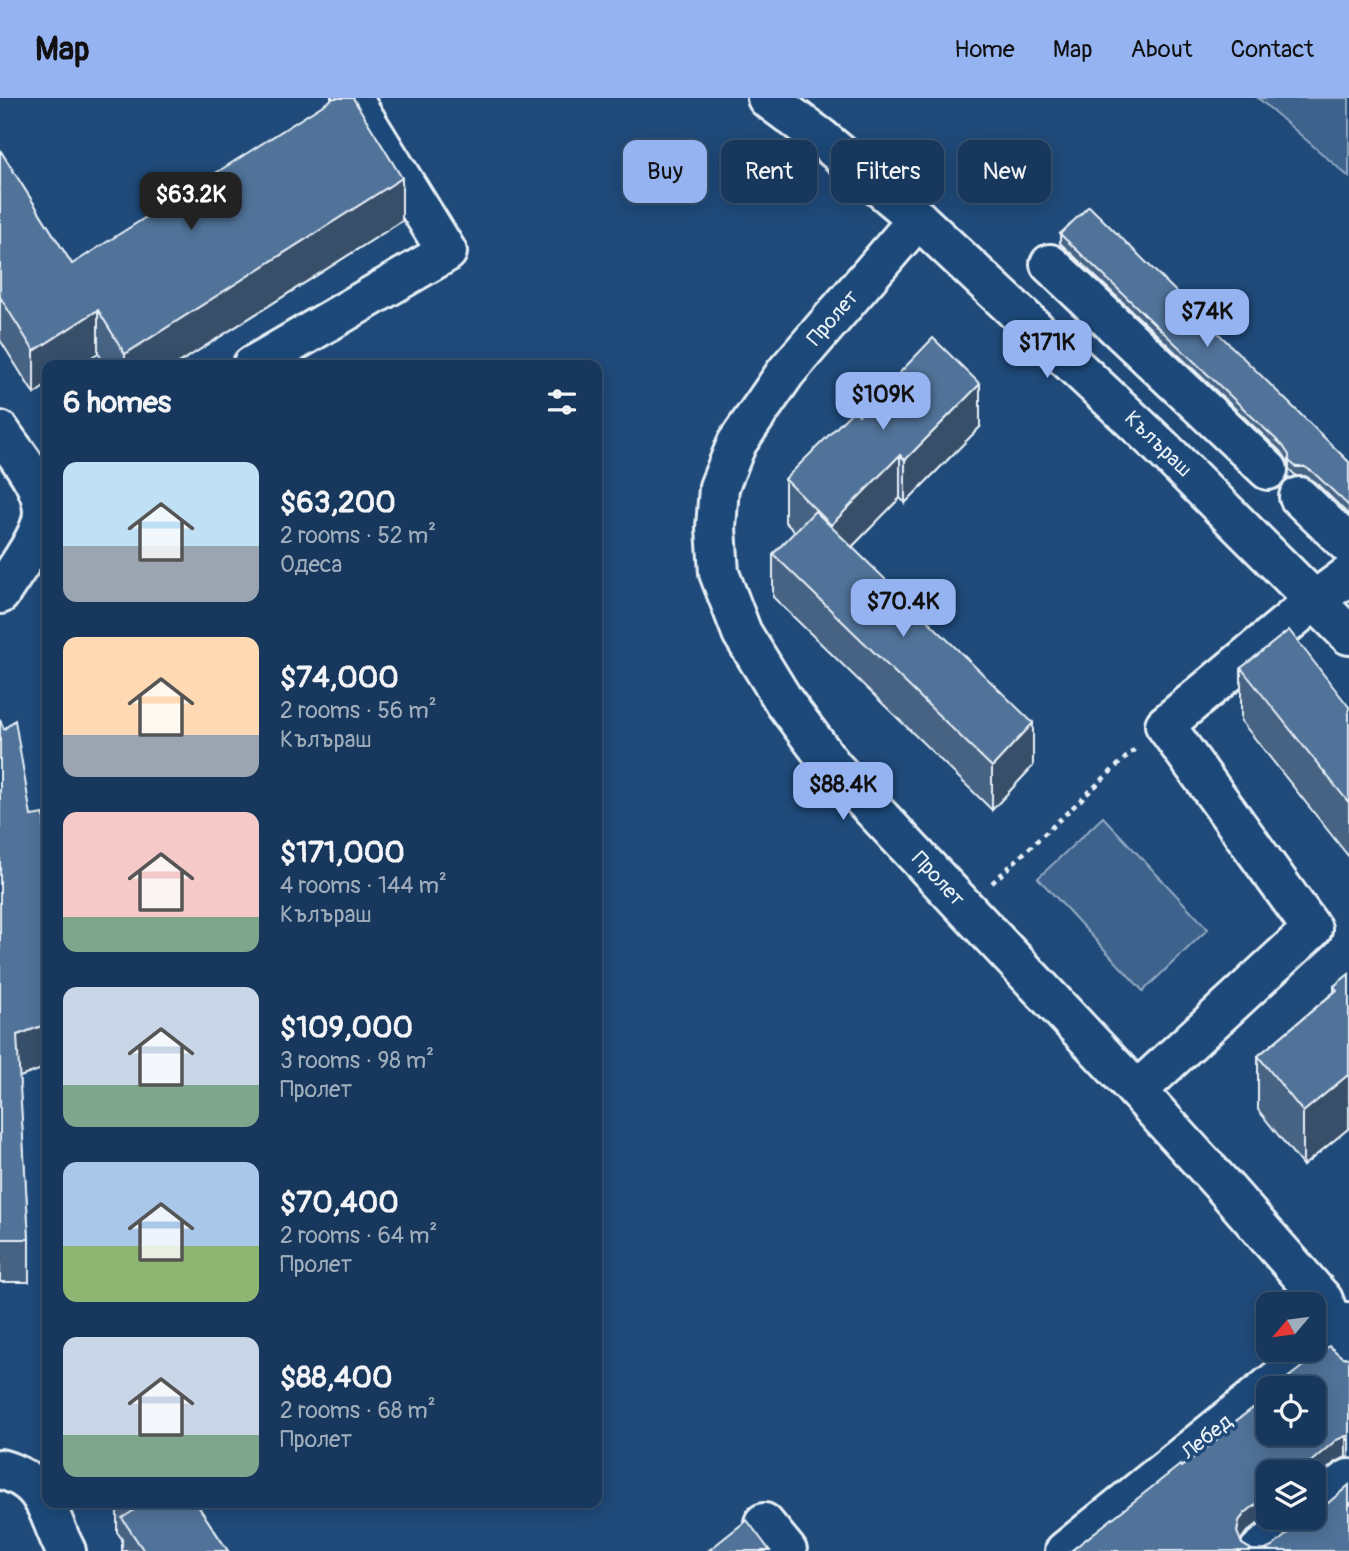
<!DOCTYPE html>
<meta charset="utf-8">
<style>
:root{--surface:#17385c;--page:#203f62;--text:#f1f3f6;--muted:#9eacbb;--line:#365272;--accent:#95b2f1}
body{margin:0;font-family:Pangolin,sans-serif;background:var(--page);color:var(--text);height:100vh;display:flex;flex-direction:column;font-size:26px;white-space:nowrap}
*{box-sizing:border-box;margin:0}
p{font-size:23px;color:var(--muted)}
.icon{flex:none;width:38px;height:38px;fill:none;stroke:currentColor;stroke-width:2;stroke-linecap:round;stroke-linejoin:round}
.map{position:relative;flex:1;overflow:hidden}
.sheet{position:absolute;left:42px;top:262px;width:560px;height:1148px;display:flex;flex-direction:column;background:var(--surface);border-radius:14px;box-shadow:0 4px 18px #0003,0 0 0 2px var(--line)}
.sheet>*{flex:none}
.guide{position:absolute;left:623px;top:42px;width:620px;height:63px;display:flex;gap:14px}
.needle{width:46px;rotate:241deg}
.controls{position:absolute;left:1256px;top:1194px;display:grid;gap:14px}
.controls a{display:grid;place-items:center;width:70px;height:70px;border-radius:14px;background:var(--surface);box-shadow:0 4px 18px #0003,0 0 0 2px var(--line);font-size:35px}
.price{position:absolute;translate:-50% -60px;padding:0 16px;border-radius:14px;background:var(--accent);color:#111;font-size:23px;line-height:46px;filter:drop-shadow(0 2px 4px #0008)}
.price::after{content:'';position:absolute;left:50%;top:42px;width:21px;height:16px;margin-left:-10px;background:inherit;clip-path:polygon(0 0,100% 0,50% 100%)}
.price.on{background:#222;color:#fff}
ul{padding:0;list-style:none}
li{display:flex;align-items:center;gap:21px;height:175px;padding:0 21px}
li span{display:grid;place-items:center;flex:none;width:196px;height:140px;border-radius:14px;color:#555}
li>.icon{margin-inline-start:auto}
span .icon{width:84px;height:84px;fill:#fffc;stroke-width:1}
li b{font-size:30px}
h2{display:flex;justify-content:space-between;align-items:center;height:84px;padding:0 21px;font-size:30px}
.pill{padding:0 24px;border-radius:14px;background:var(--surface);box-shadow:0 4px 18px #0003,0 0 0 2px var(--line);font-size:24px;line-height:63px}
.pill.on{background:var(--accent);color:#111}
header{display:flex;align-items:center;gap:42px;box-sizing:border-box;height:98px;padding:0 35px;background:var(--accent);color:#111}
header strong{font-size:33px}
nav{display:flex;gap:38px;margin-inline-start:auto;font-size:24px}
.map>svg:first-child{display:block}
.green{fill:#3c628c;stroke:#92aac2;stroke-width:2}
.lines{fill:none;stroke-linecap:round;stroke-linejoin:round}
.minor-casing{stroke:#e8f1f8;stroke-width:44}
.path{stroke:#e8f1f8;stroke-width:4.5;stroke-dasharray:5 5;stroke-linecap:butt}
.minor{stroke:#1f4a7a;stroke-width:38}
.wall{fill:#466384;stroke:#e8f1f8;stroke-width:2}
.shaded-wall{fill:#39506b;stroke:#e8f1f8;stroke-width:2}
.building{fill:#517399;stroke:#e8f1f8;stroke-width:2}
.labels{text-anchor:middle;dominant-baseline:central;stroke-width:7;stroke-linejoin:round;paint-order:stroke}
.street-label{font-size:21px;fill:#e8f1f8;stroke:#1f4a7a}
</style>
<header>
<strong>Map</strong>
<nav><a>Home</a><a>Map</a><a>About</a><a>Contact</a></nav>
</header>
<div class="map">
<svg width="1349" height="1453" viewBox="0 0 1349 1453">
<rect width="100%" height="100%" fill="#1f4a7a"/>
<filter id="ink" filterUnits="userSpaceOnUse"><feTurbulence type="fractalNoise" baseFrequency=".0143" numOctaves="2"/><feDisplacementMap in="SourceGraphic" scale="14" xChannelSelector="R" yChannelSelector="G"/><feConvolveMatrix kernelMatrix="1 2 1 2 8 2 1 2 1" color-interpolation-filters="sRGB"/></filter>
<g filter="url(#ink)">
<!-- green -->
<g class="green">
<polygon points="1258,0 1349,0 1349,79"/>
<polygon points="1103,719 1208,831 1143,893 1038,780"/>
</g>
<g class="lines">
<!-- minor casing -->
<g class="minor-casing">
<g id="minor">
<polyline points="767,0 821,40 918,121 1161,349 1349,537"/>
<polyline points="918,121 786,274 737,345 719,389 716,430 719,475 742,535 785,605 833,669 1137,993 1225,1090 1323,1202 1341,1250 1349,1260"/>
<polyline points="1050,166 1268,372"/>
<polyline points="252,268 447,154 352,0"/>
<path d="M 0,333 C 15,356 43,385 43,414 C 43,438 12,476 0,496"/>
<polyline points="1299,399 1349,447"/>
<polyline points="1137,993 1312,831 1165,627 1315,502 1349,477"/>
<path d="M 0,1371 C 49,1384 46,1416 66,1453"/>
<polyline points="1314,1409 1349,1381"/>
<polyline points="764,1425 787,1453"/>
<polyline points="1065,1453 1349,1224"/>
<polyline points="1259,1453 1301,1419"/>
</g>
</g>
<!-- path -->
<polyline class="path" points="992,785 1136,650"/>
<!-- minor -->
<use href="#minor" class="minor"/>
</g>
<!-- wall -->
<g class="wall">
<polygon points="0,52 72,166 402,123 174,268 106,268 98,255 47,268 47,287 34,296 0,242"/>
<polygon points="1060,136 1349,364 1349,417 1314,383 1305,378 1296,378 1289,371 1289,365 1283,356 1060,145"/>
<polygon points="859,317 980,329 905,405 900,400 852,449 1033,668 992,712 773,499 773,456 795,434 785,424 785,381"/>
<polygon points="1241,570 1349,609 1349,759 1241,623"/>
<polygon points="0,621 47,969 19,979 29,1141 29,1184 0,1184"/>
<polygon points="1349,876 1349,1030 1303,1068 1258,1012 1258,958 1334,894 1334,888"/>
<polygon points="1342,1259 1349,1260 1349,1360 1346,1359 1336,1364 1269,1374 1269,1417 1245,1436 1241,1442 1242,1446 1252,1452 1349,1453 1071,1453 1232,1330 1232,1326 1281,1289 1281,1285"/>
<polygon points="117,1405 196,1405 228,1453 122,1453 122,1441 117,1434"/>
</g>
<!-- shaded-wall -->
<g class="shaded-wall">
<polygon points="402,80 402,123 174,268 125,268 125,256"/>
<polygon points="98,212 98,255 78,268 47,268 47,287 34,296 34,253"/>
<polygon points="980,286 980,329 905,405 905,362"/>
<polygon points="900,357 900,400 831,470 831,427"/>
<polygon points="1033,625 1033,668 992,712 992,669"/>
<polygon points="47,926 47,969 17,980 17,937"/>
<polygon points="1349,976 1349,1030 1303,1068 1303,1014"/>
<polygon points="1346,1338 1346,1359 1336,1364 1314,1382 1314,1374 1299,1374 1336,1342"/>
<polygon points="1269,1396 1269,1417 1245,1436 1239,1445 1237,1434 1239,1423 1245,1415"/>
</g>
<!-- building -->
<g class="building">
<polygon points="334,0 353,0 402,80 125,256 98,212 34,253 0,199 0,52 72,166"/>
<polygon points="1089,108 1349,364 1349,408 1314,375 1305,369 1296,369 1289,363 1289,357 1283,348 1060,136"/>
<polygon points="933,240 980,286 905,362 900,357 831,427 785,381 854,312 859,317"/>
<polygon points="815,413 1033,625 992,669 773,456"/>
<polygon points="1289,532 1349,609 1349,705 1241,570"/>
<polygon points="0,621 4,631 15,622 31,718 44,716 47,926 17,937 29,1141 0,1141"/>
<polygon points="1349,876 1349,976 1303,1014 1258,958 1337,892 1334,888"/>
<polygon points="1329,1248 1342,1259 1349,1260 1349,1338 1346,1338 1336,1342 1299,1374 1269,1374 1269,1396 1245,1415 1239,1423 1237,1434 1242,1446 1252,1452 1263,1453 1272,1449 1307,1419 1314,1419 1314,1413 1319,1408 1328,1405 1349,1387 1349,1453 1071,1453 1180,1367 1181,1369 1234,1328 1232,1326 1269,1298 1269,1335 1314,1335 1314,1290 1280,1290 1283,1288 1281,1285"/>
<polygon points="127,1405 196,1405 228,1453 144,1453 122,1420 133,1413"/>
<polygon points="747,1422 770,1453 708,1453"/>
</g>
</g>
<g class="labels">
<!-- street labels -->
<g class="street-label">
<text transform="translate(833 220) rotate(-49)">Пролет</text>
<text transform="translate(1158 346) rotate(44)">Кълъраш</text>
<text transform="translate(938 781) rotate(47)">Пролет</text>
<text transform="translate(1207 1339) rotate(-39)">Лебед</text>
</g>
</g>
</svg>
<div class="controls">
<a><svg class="needle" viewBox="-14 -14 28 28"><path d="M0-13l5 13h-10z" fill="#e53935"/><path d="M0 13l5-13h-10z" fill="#9eacbb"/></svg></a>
<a><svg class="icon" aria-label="locate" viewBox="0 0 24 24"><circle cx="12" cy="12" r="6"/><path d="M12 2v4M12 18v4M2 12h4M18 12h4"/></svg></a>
<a><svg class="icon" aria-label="layers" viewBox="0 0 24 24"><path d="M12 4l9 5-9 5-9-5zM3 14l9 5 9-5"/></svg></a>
</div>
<b class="price on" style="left:191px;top:134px">$63.2K</b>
<b class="price" style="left:1207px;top:251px">$74K</b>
<b class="price" style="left:1047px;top:282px">$171K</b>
<b class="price" style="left:883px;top:334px">$109K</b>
<b class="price" style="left:903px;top:541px">$70.4K</b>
<b class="price" style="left:843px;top:724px">$88.4K</b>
<div class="guide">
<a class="pill on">Buy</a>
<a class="pill">Rent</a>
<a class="pill">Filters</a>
<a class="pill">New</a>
</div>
<section class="sheet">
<h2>6 homes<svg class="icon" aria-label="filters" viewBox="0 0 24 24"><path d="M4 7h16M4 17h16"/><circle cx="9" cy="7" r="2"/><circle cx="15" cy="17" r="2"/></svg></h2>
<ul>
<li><span style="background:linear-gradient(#bfe0f5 60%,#9aa5b1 0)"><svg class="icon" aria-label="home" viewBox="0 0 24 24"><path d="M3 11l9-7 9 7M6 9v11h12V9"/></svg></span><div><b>$63,200</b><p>2 rooms · 52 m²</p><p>Одеса</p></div></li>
<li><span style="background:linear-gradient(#ffd9b3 70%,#9aa5b1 0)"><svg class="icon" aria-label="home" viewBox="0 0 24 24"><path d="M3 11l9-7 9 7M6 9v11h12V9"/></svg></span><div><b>$74,000</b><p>2 rooms · 56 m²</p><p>Кълъраш</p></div></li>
<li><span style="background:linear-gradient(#f6c9c9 75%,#7fa58c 0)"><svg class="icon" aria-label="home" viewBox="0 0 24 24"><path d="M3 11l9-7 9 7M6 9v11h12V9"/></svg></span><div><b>$171,000</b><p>4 rooms · 144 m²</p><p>Кълъраш</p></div></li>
<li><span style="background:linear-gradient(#c9d6e8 70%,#7fa58c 0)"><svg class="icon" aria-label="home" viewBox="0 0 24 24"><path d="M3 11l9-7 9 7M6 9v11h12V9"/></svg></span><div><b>$109,000</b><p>3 rooms · 98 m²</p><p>Пролет</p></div></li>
<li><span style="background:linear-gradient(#a9c7e8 60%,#8fb573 0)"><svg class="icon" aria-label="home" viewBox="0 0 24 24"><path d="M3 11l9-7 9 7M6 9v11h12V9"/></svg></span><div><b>$70,400</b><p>2 rooms · 64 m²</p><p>Пролет</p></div></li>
<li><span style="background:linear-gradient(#c9d6e8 70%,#7fa58c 0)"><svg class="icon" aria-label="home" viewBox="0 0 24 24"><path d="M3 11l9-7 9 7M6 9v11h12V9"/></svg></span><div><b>$88,400</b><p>2 rooms · 68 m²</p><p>Пролет</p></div></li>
</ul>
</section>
</div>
